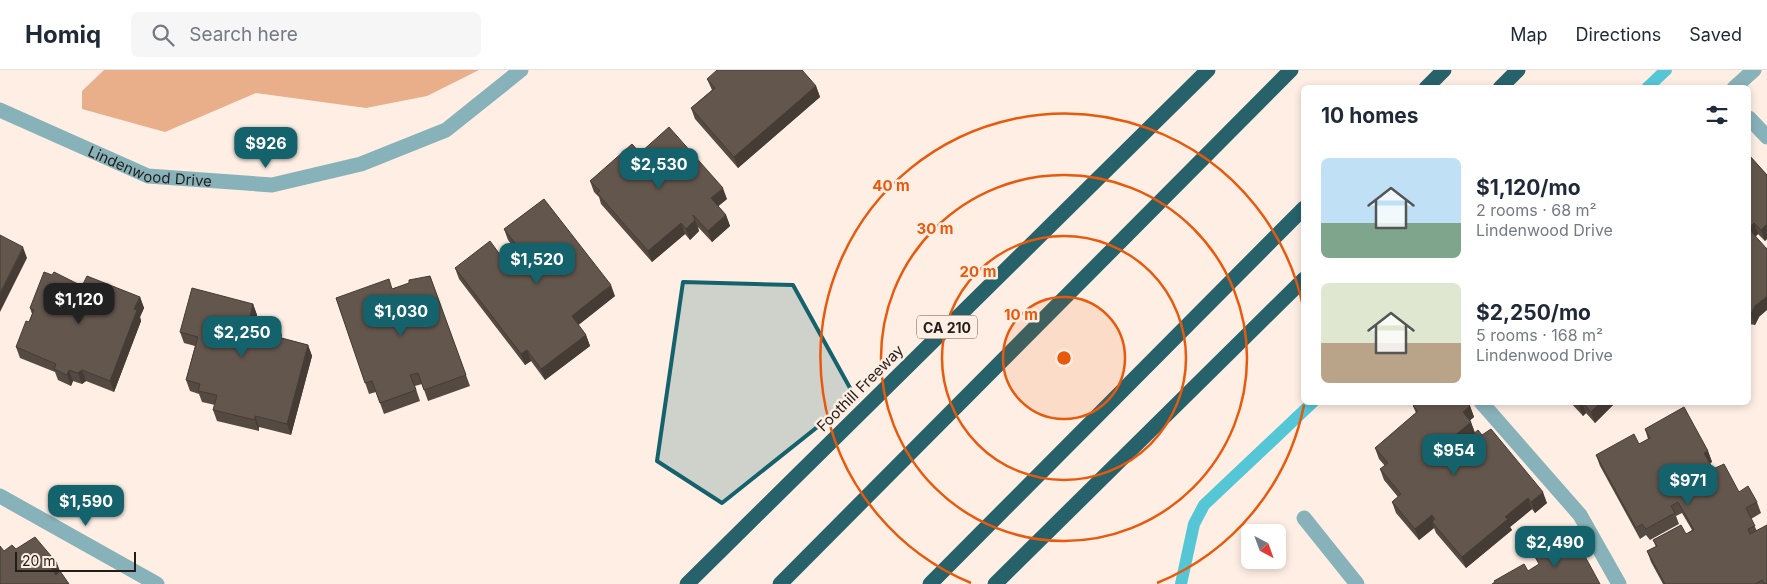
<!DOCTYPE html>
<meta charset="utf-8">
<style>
:root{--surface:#fff;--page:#f6f6f7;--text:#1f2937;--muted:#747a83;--line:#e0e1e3;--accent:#14626b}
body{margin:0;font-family:Inter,sans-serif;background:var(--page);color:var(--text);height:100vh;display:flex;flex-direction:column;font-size:19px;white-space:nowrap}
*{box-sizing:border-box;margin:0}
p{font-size:16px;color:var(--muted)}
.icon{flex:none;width:28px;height:28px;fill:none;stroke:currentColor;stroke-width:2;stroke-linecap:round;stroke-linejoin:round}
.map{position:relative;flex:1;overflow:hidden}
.details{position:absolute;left:1301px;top:15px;width:450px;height:320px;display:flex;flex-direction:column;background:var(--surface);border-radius:8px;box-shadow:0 2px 8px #0003}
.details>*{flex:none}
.needle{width:32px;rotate:139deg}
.buttons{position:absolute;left:1241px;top:454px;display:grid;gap:10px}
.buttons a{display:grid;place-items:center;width:45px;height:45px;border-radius:8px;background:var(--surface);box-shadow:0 2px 8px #0003;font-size:25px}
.scale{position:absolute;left:15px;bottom:12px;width:121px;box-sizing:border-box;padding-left:5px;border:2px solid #221d19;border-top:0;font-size:14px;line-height:18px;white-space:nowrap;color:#221d19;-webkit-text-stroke:4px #feeee4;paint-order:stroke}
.price{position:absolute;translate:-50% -42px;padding:0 11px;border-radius:10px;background:var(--accent);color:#fff;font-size:16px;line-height:32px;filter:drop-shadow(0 1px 2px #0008)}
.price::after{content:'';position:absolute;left:50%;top:30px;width:15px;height:11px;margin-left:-8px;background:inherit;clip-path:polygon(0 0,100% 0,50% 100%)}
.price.selected{background:#222;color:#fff}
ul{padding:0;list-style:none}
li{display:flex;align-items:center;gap:15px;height:125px;padding:0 20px}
li span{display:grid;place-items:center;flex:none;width:140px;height:100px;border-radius:8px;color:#555}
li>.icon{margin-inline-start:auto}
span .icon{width:60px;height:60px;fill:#fffc;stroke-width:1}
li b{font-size:21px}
h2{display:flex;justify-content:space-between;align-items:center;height:60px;padding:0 20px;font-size:21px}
header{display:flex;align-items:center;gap:30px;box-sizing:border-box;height:70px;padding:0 25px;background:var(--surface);border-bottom:1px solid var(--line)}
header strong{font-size:24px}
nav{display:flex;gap:28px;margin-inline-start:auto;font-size:18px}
.search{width:350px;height:45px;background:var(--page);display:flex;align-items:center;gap:12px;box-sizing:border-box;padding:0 18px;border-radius:8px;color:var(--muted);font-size:19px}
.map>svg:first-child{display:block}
.green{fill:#e9af8a}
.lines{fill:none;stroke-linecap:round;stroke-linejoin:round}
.stream{stroke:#55c6d6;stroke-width:12}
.minor{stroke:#87b2b9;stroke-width:15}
.highway{stroke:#27626b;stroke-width:15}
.wall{fill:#554a42;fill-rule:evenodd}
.shaded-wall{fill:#453c36}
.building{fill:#63564d;stroke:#453c36}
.marked{fill:#14626b;fill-opacity:0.2;stroke:#14626b;stroke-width:4;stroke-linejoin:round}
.ring{fill:none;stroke:#e8590c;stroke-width:2.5}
.labels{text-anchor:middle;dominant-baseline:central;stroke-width:5;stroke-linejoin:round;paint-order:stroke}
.shield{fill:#feeee4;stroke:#645c56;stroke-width:1}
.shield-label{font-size:14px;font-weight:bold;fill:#221d19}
.street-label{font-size:15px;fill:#221d19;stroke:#feeee4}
.centre{fill:#e8590c;stroke:#feeee4;stroke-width:2.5}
.ring-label{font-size:15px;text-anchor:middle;font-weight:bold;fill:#e8590c;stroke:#feeee4;stroke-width:5;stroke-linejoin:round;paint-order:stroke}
</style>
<header>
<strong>Homiq</strong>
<div class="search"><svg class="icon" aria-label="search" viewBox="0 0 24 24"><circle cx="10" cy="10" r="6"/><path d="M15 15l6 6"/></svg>Search here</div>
<nav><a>Map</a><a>Directions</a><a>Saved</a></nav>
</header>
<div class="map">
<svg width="1767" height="514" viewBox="0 0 1767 514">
<rect width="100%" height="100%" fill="#feeee4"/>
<!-- green -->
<polygon class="green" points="104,0 479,0 427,26 366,38 256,23 165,62 82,39 82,21"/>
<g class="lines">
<!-- stream -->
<g class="stream">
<polyline points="1647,18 1666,0"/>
<polyline points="1181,514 1194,454 1204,435 1313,332"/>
</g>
<!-- minor -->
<g class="minor">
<polyline points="1734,18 1754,0"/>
<path id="s1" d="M 0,40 L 148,106 L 272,115 L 361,94 L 446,60 L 521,0"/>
<polyline points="1749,48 1767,67"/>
<polyline points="1481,332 1580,445 1619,514"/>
<polyline points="0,426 157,514"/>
<polyline points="1304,448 1357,514"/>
</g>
<!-- highway -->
<g class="highway">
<polyline points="1426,18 1444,0"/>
<polyline points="1500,18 1518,0"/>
<polyline points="687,514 1208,0"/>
<polyline points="780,514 1291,0"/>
<polyline points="930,514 1304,138"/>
<polyline points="995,514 1304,209"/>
</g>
</g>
<!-- wall -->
<g class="wall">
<polygon points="707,9 816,16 820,27 738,98 695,49 691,38 712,20"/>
<polygon points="640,83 727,129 718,136 726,145 730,156 712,172 698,157 699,161 690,170 685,164 652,192 601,134 599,127 594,122 590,111"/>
<polygon points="1749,85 1767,105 1767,169 1765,171 1758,164 1756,166 1759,247 1755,255 1749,254"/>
<polygon points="504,159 615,226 578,255 586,265 590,276 545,310 531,291 525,295 459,209 455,198 509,197 521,202 528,196 508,170"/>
<polygon points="430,206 470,316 428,331 422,314 415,316 420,331 384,344 376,322 369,324 336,228 392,219"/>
<polygon points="82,216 140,227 144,238 140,247 141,251 114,322 86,311 82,314 73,311 71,316 58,310 55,302 20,288 16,277 29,252 32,244 30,238"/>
<polygon points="253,234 257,245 256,249 282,265 281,268 308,275 312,286 291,365 259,357 259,361 217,351 213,340 215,335 202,332 199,324 190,321 186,310 195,276 184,273 180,262"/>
<polygon points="1570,332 1616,332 1595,353 1586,343 1583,346"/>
<path d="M 1413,336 L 1470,336 L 1474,347 L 1470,350 L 1475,363 L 1459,376 L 1482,365 L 1547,433 L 1535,443 L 1532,439 L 1510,457 L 1512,460 L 1466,498 L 1436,463 L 1434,458 L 1419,470 L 1396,443 L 1392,432 L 1398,427 L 1384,410 L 1380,399 L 1385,396 L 1379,389 L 1375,378 L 1416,343 ZM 1442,376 L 1450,384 L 1453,382 L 1457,392 L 1453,395 L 1439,379 Z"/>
<polygon points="1645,359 1708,381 1712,392 1710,393 1713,399 1739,422 1757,432 1761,443 1751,449 1757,461 1767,514 1663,514 1651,492 1647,481 1656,477 1653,470 1686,464 1692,460 1682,443 1676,446 1679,454 1650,470 1646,465 1640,469 1600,396 1596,385 1639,374 1648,369"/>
</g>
<!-- shaded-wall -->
<g class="shaded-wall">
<polygon points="816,16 820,27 738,98 734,87"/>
<polygon points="723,118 727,129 715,139 711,128"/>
<polygon points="726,145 730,156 712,172 708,161"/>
<polygon points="695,150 699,161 690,170 686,159"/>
<polygon points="681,153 685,164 652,192 648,181"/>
<polygon points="1754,153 1758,164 1752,170 1749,158"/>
<polygon points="1767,154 1767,169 1765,171 1761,160"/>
<polygon points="23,177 27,188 0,242 0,223"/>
<polygon points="611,215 615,226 576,257 572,246"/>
<polygon points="1767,226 1767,240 1759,247 1755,255 1751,244 1755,236"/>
<polygon points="140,227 144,238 140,247 141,251 114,322 110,311 134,239"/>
<polygon points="253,234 257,245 254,258 250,247"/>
<polygon points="278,254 282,265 278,277 274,266"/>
<polygon points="586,265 590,276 545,310 541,299"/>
<polygon points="308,275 312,286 291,365 287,354"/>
<polygon points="527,280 531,291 525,295 521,284"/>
<polygon points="69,300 73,311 71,316 67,305"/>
<polygon points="82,300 86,311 82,314 78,303"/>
<polygon points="1581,332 1582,332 1586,343 1583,346 1579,335"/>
<polygon points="1601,332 1616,332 1595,353 1591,342"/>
<polygon points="1470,336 1474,347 1467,353 1463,342"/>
<polygon points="255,346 259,357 259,361 255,350"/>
<polygon points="1471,352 1475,363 1450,384 1446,373"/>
<polygon points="1438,365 1442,376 1436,381 1432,370"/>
<polygon points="1708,381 1712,392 1708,394 1704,383"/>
<polygon points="1543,422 1547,433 1535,443 1531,432"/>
<polygon points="1528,428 1532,439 1510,457 1512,460 1466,498 1462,487 1505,447"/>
<polygon points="1432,445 1436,456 1432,452 1434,458 1419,470 1415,459"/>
<polygon points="57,493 61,504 55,509 51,498"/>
</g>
<!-- building -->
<g class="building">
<polygon points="717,0 802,0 816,16 734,87 691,38 715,18 707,9"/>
<polygon points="669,57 723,118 711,128 726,145 708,161 693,145 695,150 686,159 681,153 648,181 597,123 600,121 590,111 632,74 640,83"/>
<polygon points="1749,85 1767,105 1767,154 1761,160 1754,153 1749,158"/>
<polygon points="544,129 611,215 572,246 586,265 541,299 527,280 521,284 455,198 490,171 509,197 514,193 521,202 531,194 504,159"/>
<polygon points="1749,159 1767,179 1767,226 1755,236 1751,244 1749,243"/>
<polygon points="0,165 23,177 0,223"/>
<polygon points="44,202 52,205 54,202 82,216 87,206 140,227 134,239 137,240 110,311 82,300 78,303 69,300 67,305 54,299 56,294 16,277 26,251 29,252 34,240 30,238"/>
<polygon points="430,206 466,305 424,320 418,303 410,305 416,320 380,333 372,311 365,313 336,228 389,209 392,219 409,213 409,210"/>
<polygon points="192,218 253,234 250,247 278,254 274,266 308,275 287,354 255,346 255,350 213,340 217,325 198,321 200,314 186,310 198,267 180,262"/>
<polygon points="1417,332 1467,332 1470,336 1463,342 1471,352 1446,373 1438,365 1432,370 1453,395 1459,389 1453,381 1478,360 1482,365 1491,359 1543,422 1531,432 1528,428 1505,447 1508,449 1462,487 1432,452 1435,449 1432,445 1415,459 1392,432 1401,424 1380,399 1388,393 1375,378 1418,341 1413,336"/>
<polygon points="1582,332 1601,332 1591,342"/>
<polygon points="1684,337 1708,381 1704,383 1713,399 1724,394 1739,422 1748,416 1757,432 1746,438 1755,456 1748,459 1750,464 1767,455 1767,514 1765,514 1762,510 1755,514 1665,514 1647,481 1657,476 1653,470 1681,455 1686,464 1694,460 1678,432 1671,436 1675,443 1646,459 1642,454 1636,458 1596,385 1634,364 1639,374 1650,368 1645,359"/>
<polygon points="35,467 57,493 51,498 56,505 60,501 69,514 0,514 0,476 4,481 12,475 16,479"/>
<polygon points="1575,468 1600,514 1492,514 1495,512 1494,511 1524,494 1528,501 1539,494 1535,487"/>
</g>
<!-- marked area -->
<path class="marked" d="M 683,212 L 793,215 L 855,327 L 722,433 L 657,391 Z"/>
<!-- distance rings -->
<circle cx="1064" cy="288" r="61" fill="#e8590c" fill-opacity=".12"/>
<g class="ring">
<circle cx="1064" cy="288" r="61"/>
<circle cx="1064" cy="288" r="122"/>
<circle cx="1064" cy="288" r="183"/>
<path d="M1304 335A244 244 0 0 1 1157 513M971 513A244 244 0 1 1 1304 241"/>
</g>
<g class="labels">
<!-- shield labels -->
<rect class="shield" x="917" y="245.5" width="60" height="23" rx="4"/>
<g class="shield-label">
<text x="947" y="257">CA 210</text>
</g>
<!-- street labels -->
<g class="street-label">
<text stroke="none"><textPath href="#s1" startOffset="162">Lindenwood Drive</textPath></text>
<text transform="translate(860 318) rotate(-45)">Foothill Freeway</text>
</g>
</g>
<circle cx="1064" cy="288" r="8" class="centre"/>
<g class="ring-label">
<text x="891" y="121">40 m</text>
<text x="935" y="164">30 m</text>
<text x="978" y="207">20 m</text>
<text x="1021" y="250">10 m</text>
</g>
</svg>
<div class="buttons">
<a><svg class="needle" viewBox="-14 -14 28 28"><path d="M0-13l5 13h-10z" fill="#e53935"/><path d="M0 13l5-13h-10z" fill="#747a83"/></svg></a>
</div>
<div class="scale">20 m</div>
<b class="price" style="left:266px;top:99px">$926</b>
<b class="price" style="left:659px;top:120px">$2,530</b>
<b class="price" style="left:537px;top:215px">$1,520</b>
<b class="price selected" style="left:79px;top:255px">$1,120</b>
<b class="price" style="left:401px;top:267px">$1,030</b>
<b class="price" style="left:242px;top:288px">$2,250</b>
<b class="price" style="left:1454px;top:406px">$954</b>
<b class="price" style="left:1688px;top:436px">$971</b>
<b class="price" style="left:86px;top:457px">$1,590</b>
<b class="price" style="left:1555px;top:498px">$2,490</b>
<section class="details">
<h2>10 homes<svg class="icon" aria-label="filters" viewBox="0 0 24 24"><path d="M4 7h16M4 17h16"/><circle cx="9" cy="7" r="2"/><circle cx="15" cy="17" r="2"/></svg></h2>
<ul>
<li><span style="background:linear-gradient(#bfe0f5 65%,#7fa58c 0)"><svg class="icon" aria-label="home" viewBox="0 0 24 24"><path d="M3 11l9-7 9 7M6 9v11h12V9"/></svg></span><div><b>$1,120/mo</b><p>2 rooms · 68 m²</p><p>Lindenwood Drive</p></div></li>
<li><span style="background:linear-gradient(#dfe7d0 60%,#b9a48a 0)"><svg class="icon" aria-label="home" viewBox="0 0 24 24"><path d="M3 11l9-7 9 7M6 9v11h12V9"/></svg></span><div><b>$2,250/mo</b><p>5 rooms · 168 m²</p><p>Lindenwood Drive</p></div></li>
</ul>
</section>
</div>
